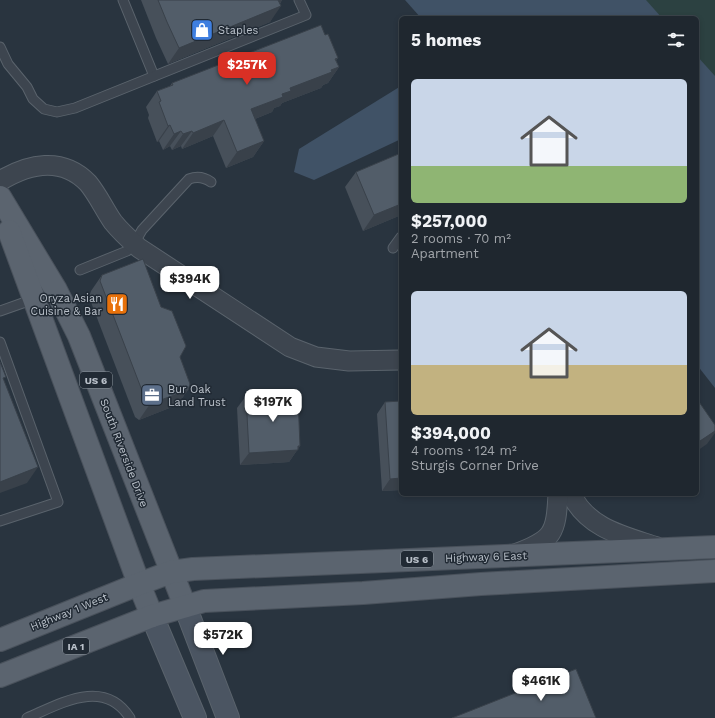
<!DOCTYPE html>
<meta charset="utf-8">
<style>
:root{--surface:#1f272f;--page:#272f37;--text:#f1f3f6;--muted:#a1a5aa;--line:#3c444b;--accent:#d93025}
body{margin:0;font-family:"Work Sans",sans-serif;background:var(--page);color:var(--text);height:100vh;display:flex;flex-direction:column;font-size:15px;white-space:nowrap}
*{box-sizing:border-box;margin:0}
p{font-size:13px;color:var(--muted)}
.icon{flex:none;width:22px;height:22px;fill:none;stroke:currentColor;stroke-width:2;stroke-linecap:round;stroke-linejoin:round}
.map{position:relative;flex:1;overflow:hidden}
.sheet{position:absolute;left:399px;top:16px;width:300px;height:480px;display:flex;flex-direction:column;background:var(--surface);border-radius:6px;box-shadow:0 2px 6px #0003,0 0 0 1px var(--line)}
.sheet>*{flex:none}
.price{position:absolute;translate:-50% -34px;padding:0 9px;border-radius:8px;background:#fff;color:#222;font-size:13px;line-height:26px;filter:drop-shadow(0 1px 2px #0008)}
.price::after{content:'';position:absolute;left:50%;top:24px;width:12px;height:9px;margin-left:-6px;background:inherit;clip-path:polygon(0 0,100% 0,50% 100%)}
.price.on{background:var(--accent);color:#fff}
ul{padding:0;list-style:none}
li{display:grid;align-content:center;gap:8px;height:212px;padding:0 12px}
li span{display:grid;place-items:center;height:124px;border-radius:6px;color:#555}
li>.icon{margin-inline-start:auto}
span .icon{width:72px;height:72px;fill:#fffc;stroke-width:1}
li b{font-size:17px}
h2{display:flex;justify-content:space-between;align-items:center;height:48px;padding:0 12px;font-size:17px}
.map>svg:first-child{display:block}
.green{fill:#2c4141}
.water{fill:#405266}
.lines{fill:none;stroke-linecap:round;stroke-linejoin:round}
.service-casing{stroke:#5a636c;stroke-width:11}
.minor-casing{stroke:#5a636c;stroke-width:21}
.secondary-casing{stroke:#5a636c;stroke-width:24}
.primary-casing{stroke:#49515b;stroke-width:24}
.service{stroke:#3d454f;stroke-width:9}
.minor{stroke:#3d454f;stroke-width:19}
.secondary{stroke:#4b5562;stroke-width:22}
.primary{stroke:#5b646f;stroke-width:22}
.wall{fill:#47505a}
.shaded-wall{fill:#39414a}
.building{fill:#525d69;stroke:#39414a}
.labels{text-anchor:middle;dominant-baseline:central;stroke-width:3;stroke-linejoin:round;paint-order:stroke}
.shield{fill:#212a34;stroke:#8b939c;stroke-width:1}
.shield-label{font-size:10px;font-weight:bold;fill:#b9c0c9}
.poi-label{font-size:11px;fill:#b9c0c9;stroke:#212a34;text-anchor:start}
.street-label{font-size:11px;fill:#b9c0c9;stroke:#212a34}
</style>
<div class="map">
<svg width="715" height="718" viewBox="0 0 715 718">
<rect width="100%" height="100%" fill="#29343f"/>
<!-- green -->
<polygon class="green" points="613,0 715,0 715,113 697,93 697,18 629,18"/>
<!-- water -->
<g class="water">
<polygon points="405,0 646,0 662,18 421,18"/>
<polygon points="697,56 715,76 715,388 697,365"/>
<polygon points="401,86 401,139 314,180 294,172 299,149"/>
</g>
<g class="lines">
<!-- service casing -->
<g class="service-casing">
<g id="service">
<polyline points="123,0 154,76"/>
<polyline points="0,47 8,64 27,87 33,99 44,109 57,112 75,108 306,15 299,0"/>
<polyline points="393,248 401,237"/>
<path d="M 80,270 L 127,251 L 134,244 L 142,230 L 189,179 C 197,176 204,177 211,182"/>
<polyline points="0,311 34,299"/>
<polyline points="0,342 58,502 0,521"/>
<path d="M 27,718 C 60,704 104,677 130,718"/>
</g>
</g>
<!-- minor casing -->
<g class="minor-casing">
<g id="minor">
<path d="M 0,181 C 28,164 62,156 88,183 C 98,195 104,209 113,222 C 121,232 130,240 139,248 L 290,347 L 316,357 L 349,361 L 401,360"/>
<path d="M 571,494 C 588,529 624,536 657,547"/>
<path d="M 515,554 C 554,540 556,533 558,494"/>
</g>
</g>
<!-- secondary casing -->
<g class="secondary-casing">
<g id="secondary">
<polyline points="185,606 228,718"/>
<polyline points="152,616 195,718"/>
</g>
</g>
<!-- primary casing -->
<g class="primary-casing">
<g id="primary">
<polyline points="0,197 56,290 79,336 185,606"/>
<polyline points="9,231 139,584 152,616"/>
<polyline points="0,640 139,584 171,572 193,569 715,547"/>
<polyline points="0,676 152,616 204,601 363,593 481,584 715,571"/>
</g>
</g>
<!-- service -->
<use href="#service" class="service"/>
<!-- minor -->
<use href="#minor" class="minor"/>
<!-- secondary -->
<use href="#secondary" class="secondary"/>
<!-- primary -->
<use href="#primary" class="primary"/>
</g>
<!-- wall -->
<g class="wall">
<polygon points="141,0 282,0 270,22 168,64 156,38"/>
<polygon points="325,35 338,58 336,60 339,67 328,83 323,85 321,88 282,103 280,106 274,108 272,112 255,119 264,141 253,157 226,168 213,136 182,149 181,146 172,150 170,146 163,150 159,141 157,142 148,118 149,115 146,107 157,91 170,86 172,83"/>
<polygon points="401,153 401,215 363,231 345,187 356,172"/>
<polygon points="102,275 180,357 188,390 177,405 139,420 135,417 89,297 91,291"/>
<polygon points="246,396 295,399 300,446 289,462 240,465 237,408"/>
<polygon points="385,402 401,490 382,491 377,414"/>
</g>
<!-- shaded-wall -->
<g class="shaded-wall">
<polygon points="276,0 282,0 277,8 281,6 270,22 168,64 179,48"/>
<polygon points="339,67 328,83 323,85 321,88 282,103 280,106 274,108 272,112 240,125 251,109 282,94 290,88"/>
<polygon points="224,120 213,136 182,149 193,133"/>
<polygon points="170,125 159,141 157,142 168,126"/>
<polygon points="181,131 170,146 163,150 174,134"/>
<polygon points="192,131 181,146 172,150 183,134"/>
<polygon points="264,141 253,157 226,168 237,152"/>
<polygon points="401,204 401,215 363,231 374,215"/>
<polygon points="188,390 177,405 139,420 150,404"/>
<polygon points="715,431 715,433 707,444 697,451 697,443"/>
<polygon points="300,446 289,462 240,465 249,453"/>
<polygon points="38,467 27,483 0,493 0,482"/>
<polygon points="401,478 401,490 382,491 390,479"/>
</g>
<!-- building -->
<g class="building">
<polygon points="158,0 278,0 281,6 179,48 167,22"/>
<polygon points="321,25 325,35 328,34 338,58 335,59 339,67 331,70 332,72 290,88 291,91 282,94 283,97 251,109 264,141 237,152 224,120 193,133 192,131 183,134 181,131 174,134 170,125 168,126 159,102 161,101 157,91 173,85 172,83"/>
<polygon points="401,153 401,204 374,215 356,172"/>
<polygon points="143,259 161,307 172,311 186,346 180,357 190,384 188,390 150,404 146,401 100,281 102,275"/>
<polygon points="0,362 6,377 3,378 38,467 0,482"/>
<polygon points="295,393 295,399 298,398 300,446 298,446 298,450 249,453 246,396"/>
<polygon points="697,399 715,425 715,431 697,443"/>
<polygon points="401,401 401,478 390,479 385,402"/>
<polygon points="576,669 596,718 452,718"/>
</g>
<!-- icons -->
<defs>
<g id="shop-square" transform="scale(1.15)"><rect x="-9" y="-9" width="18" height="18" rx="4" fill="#3f7fe0" stroke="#212a34"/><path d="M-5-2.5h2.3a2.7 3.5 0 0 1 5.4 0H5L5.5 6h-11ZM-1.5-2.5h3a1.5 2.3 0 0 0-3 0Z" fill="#fff"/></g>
<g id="restaurant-square" transform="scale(1.15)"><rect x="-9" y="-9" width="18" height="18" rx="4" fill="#e8710a" stroke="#212a34"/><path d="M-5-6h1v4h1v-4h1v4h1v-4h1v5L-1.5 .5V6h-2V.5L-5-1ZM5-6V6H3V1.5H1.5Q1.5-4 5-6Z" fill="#fff"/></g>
<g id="office-square" transform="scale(1.15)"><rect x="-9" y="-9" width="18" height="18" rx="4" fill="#5c6f8a" stroke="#212a34"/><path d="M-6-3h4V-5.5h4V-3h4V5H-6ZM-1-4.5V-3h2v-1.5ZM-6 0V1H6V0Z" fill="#fff"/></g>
</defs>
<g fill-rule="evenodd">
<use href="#shop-square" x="202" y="30"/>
<use href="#restaurant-square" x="117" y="304"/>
<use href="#office-square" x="152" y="395"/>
</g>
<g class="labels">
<!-- shield labels -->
<g class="shield">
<rect x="80" y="372" width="32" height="16" rx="3"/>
<rect x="401" y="551" width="32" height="16" rx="3"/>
<rect x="63" y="638" width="26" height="16" rx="3"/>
</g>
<g class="shield-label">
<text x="96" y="380">US 6</text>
<text x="417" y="559">US 6</text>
<text x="76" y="646">IA 1</text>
</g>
<!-- poi labels -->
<g class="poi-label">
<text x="218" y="30">Staples</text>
<text x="102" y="298" text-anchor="end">Oryza Asian<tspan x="102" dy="13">Cuisine &amp; Bar</tspan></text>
<text x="168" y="389">Bur Oak<tspan x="168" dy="13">Land Trust</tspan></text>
</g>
<!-- street labels -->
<g class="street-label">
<text transform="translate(124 453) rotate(69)">South Riverside Drive</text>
<text transform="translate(486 557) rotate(-2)">Highway 6 East</text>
<text transform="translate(69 612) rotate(-22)">Highway 1 West</text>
</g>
</g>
</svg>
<b class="price on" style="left:247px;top:86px">$257K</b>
<b class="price" style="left:190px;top:300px">$394K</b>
<b class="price" style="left:273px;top:423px">$197K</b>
<b class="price" style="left:223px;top:656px">$572K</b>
<b class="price" style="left:541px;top:702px">$461K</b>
<section class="sheet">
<h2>5 homes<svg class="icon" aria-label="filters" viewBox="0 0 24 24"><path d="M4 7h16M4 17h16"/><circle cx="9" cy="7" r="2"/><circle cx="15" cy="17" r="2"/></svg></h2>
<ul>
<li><span style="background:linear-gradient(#c9d6e8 70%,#8fb573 0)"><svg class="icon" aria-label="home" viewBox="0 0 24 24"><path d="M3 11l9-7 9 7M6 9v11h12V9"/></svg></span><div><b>$257,000</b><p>2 rooms · 70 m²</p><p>Apartment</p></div></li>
<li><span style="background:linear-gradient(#c9d6e8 60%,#c2b280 0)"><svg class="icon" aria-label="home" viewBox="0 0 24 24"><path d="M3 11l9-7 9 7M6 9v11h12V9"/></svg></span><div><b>$394,000</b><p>4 rooms · 124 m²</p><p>Sturgis Corner Drive</p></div></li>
</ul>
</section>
</div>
